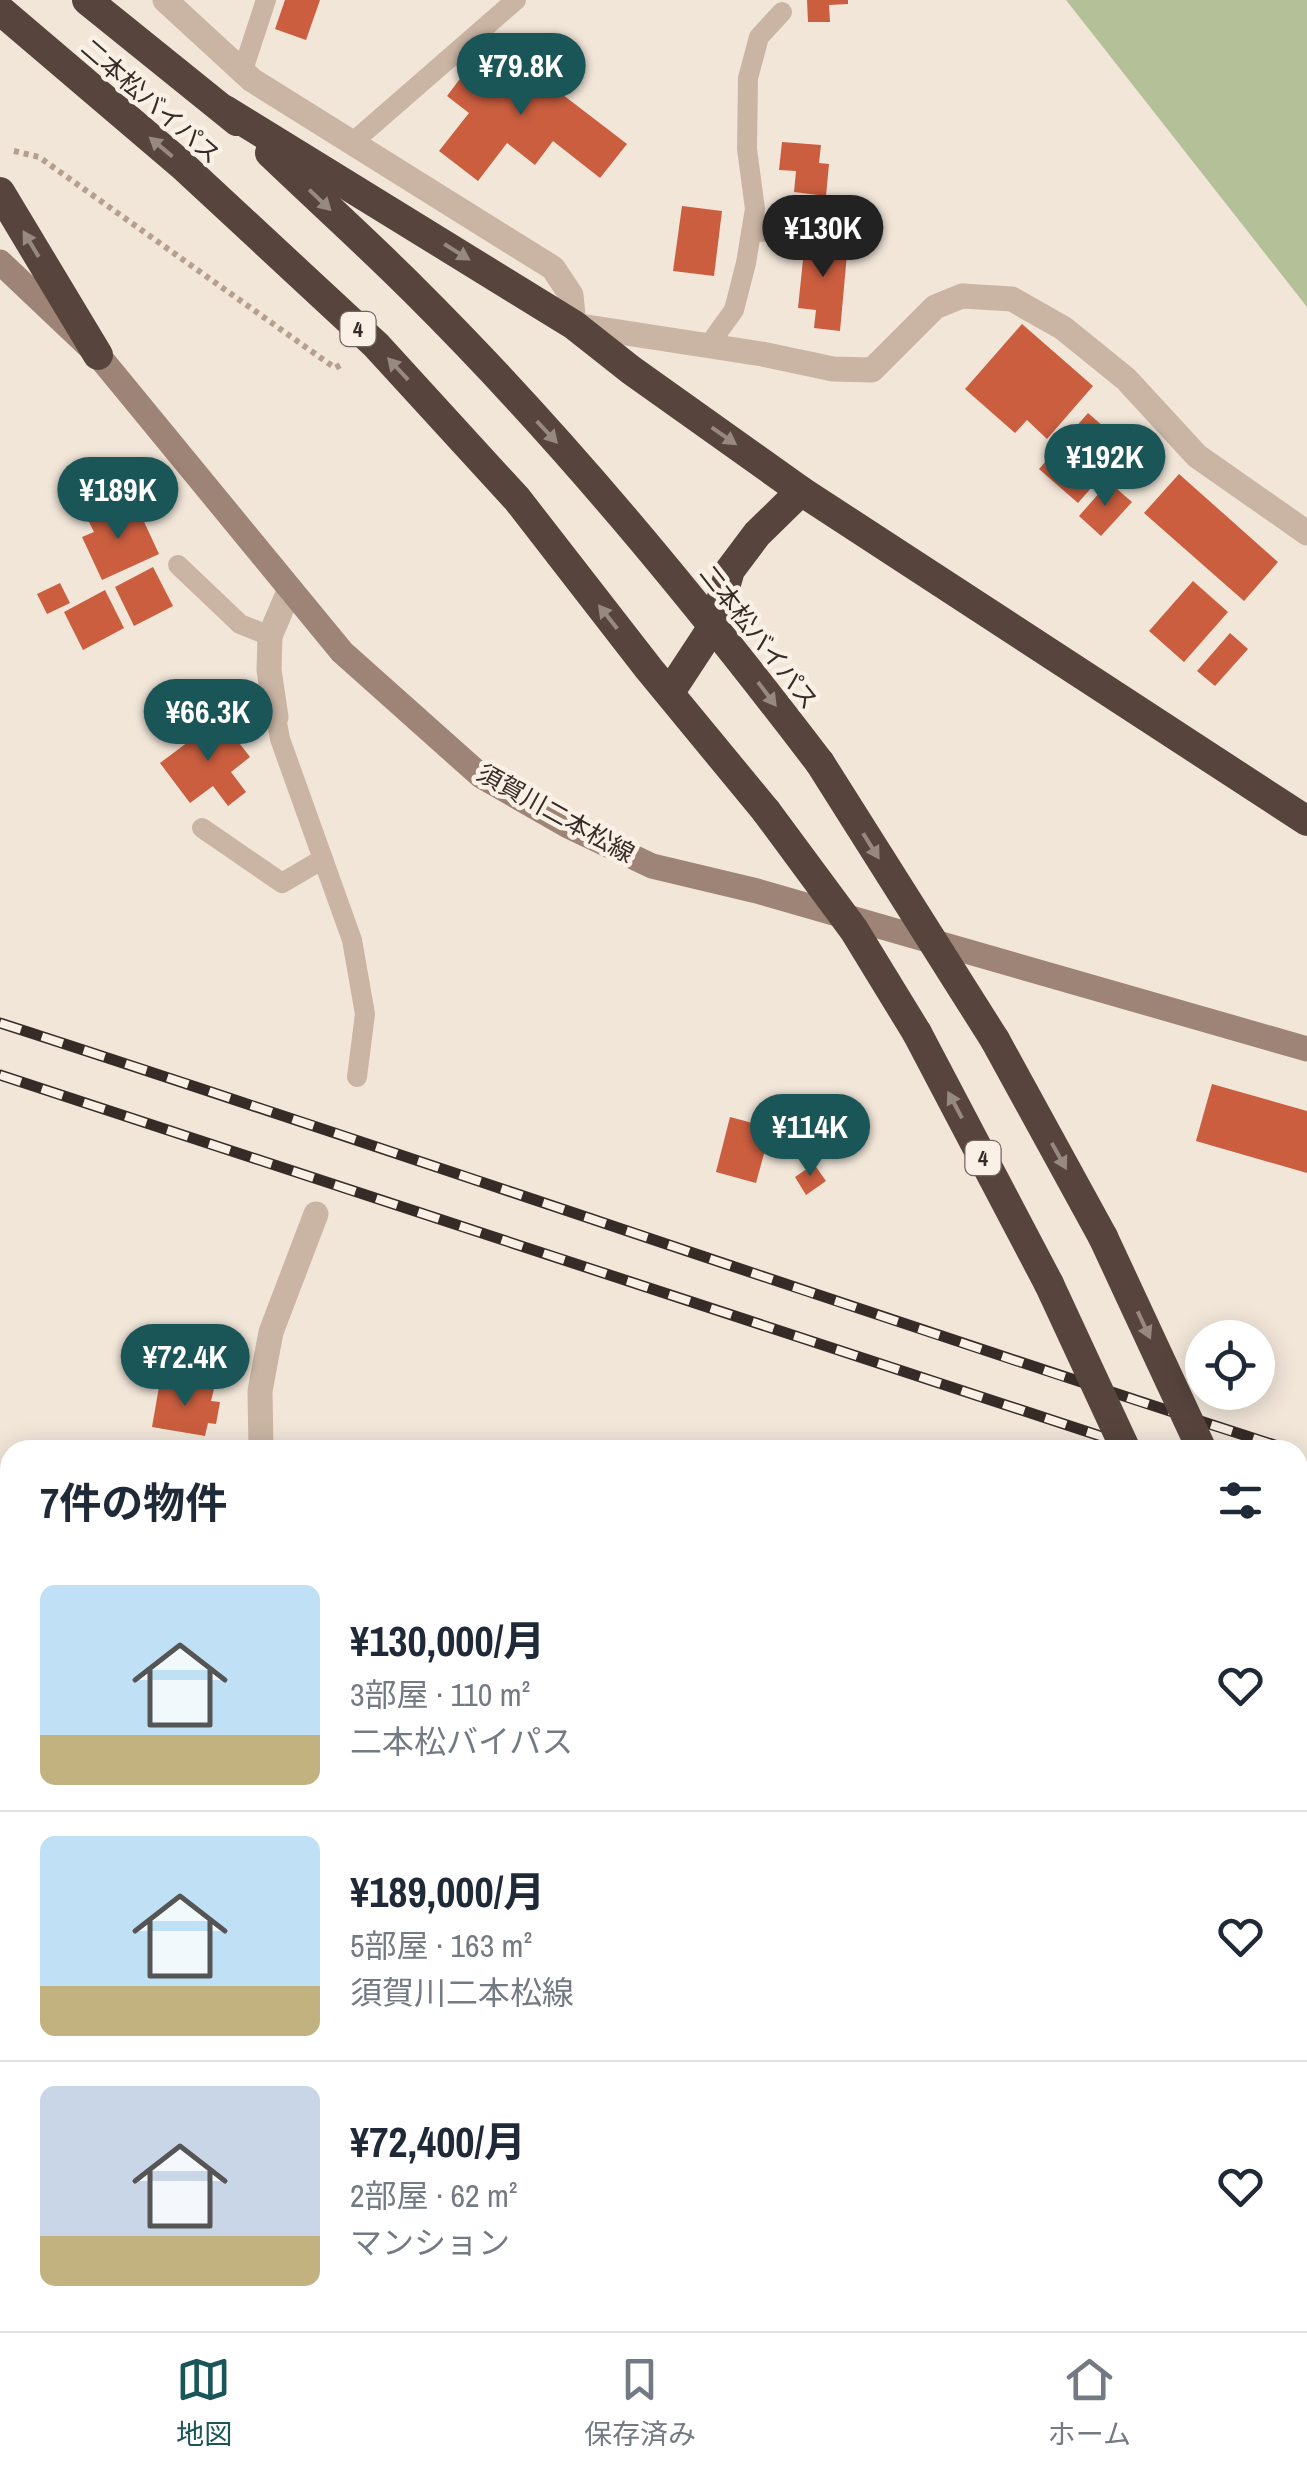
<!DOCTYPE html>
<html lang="ja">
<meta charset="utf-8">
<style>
:root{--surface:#fff;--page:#f2f2f3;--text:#1f2937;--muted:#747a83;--line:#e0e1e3;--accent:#1a5558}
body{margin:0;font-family:"Archivo Narrow","Noto Sans JP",sans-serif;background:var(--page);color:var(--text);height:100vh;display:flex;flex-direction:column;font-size:38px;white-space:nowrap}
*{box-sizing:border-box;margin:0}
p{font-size:32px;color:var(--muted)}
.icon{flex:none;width:55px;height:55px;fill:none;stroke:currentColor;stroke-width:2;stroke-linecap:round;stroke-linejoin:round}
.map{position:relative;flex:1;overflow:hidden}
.side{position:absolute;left:0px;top:1440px;width:1308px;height:892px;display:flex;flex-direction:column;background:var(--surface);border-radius:30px 30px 0 0;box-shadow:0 5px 25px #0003}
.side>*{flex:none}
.buttons{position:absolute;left:1185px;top:1320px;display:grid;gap:20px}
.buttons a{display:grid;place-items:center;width:90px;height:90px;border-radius:50%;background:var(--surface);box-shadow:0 5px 25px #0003;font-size:50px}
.price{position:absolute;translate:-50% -85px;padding:0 22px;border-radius:35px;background:var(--accent);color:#fff;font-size:32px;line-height:65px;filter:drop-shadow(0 2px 5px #0008)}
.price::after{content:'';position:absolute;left:50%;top:60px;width:30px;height:22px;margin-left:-15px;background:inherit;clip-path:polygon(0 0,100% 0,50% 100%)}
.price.on{background:#222;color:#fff}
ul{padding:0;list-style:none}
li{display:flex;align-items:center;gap:30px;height:250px;padding:0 40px}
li+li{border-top:2px solid var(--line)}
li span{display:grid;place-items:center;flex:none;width:280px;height:200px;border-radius:15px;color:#555}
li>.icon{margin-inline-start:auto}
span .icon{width:120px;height:120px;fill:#fffc;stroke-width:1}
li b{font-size:42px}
h2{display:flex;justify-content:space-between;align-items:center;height:120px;padding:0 40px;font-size:42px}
.tabs{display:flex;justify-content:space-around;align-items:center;height:140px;border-top:2px solid var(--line);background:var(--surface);font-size:28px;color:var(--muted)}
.tabs a{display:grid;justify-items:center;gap:5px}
.tabs .on{color:var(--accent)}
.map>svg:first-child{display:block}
.green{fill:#b4c198}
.building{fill:#ca5e3f}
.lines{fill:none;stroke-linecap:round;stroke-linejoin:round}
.path{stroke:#b69f8f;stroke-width:6;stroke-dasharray:5 5;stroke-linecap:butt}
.lane{stroke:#cab5a4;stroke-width:20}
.street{stroke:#cab5a4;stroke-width:25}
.secondary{stroke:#9e8476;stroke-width:25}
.highway{stroke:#57453d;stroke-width:30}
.rail-casing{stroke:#362b26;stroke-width:11}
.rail{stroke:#faf0e5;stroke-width:8;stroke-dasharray:22;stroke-linecap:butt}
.highway-bridge{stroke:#57453d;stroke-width:30}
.oneway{fill:#988980}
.labels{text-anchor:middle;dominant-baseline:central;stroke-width:9;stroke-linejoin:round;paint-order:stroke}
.shield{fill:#faf0e5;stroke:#71665f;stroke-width:2.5}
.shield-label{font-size:22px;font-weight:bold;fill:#362b26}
.street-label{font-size:25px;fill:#362b26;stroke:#faf0e5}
</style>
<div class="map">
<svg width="1307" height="2331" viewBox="0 0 1307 2331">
<rect width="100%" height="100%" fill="#f2e6d9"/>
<!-- green -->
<polygon class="green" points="1066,0 1307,0 1307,307"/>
<!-- building -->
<g class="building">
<polygon points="285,0 320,0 306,40 275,29"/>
<polygon points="807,0 848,0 848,4 829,5 830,22 808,22"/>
<polygon points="490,39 627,144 600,178 553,141 535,165 507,143 478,181 439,151 469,113 447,96"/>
<polygon points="782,142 821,145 819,163 829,164 826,196 794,192 796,171 779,170"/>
<polygon points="682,206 722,211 714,276 673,271"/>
<polygon points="806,231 837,234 836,253 847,254 840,331 814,328 816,310 798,308"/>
<polygon points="1022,324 1093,386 1047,439 1027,420 1015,433 965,389"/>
<polygon points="1088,413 1127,447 1078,503 1039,469"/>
<polygon points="1179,474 1278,562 1244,601 1144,513"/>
<polygon points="1109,482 1132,502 1101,536 1079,516"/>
<polygon points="110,505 117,521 139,511 159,554 102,580 82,537 94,532 86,516"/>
<polygon points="153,567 173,606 134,626 115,587"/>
<polygon points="1193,581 1228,612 1184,662 1149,631"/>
<polygon points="60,583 70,603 47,614 37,594"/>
<polygon points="105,590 124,628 83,650 64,612"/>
<polygon points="1230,633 1248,649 1215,686 1197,671"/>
<polygon points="220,718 250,757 231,772 246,792 228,806 213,786 190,803 160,763"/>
<polygon points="1212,1084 1307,1111 1307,1173 1196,1141"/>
<polygon points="730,1117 771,1128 756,1183 716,1172"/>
<polygon points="814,1164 826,1181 806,1195 795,1177"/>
<polygon points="160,1381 214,1389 211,1401 220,1402 216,1424 208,1423 205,1436 152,1427"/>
<polygon points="8,1534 10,1535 10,1609 0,1607 0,1574"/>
<polygon points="974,2322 1067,2322 1111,2327 1110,2331 973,2331"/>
</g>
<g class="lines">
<!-- path -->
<polyline class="path" points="14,151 39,157 335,368 344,363"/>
<!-- lane -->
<g class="lane">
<polyline points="243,70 266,0"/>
<polyline points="353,142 516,0"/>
<polyline points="751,232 791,231"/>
<polyline points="708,346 734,310 746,263 755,209 747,149 748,78 759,37 782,12"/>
<polyline points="178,565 240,624 270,636"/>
<polyline points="276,717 280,739 352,940 365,1014 357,1077"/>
<polyline points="202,828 282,883 323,859"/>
</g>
<!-- street -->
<g class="street">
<polyline points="165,0 252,80 553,268 571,295 574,325 762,354 833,369 872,370 935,307 962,296 1012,299 1063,328 1126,379 1197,456 1307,533"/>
<polyline points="276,717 269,670 270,636 290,589"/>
<polyline points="261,1450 260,1391 271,1332 316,1214"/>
<polyline points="0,1644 10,1646"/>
<polyline points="0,1677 10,1681"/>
<polyline points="1298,2072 1307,2089"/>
<polyline points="0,2216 10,2216"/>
</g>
<!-- secondary -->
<polyline class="secondary" points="0,262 98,355 342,652 481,776 568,826 652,866 757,891 1307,1049"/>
<!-- highway -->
<g class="highway">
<polyline points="87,0 237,121"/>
<polyline points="0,10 182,165 376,345 517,499 649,669 766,811"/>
<polyline points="225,110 574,325 631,370 801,491 1307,821"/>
<path d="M 270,153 C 318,199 367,243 414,290 C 561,436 694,598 820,763"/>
<polyline points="0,192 98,355"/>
<polyline points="670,692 714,625 730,570 757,534 801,491"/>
<polyline points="917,1033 1049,1284"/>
<polyline points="995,1040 1103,1237"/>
<polyline points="1298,1656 1307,1677"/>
<polyline points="1298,1823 1307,1843"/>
</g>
<!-- rail casing -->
<g class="rail-casing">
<g id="rail">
<path d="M 0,1023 C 431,1162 859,1312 1290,1450"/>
<polyline points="0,1075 1143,1450"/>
<polyline points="1298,1502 1307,1505"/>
</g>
</g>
<!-- rail -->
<use href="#rail" class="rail"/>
<!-- highway-bridge -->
<g class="highway-bridge">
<polyline points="820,763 995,1040"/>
<polyline points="766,811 854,930 917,1033"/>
<polyline points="1103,1237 1202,1450"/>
<polyline points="1049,1284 1126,1450"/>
</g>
</g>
<!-- one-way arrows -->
<defs><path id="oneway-solid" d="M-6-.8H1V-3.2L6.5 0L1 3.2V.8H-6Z" transform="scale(2.5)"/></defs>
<g class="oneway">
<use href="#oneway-solid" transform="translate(161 147) rotate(-140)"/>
<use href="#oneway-solid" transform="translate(320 200) rotate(44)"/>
<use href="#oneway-solid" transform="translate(31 244) rotate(-121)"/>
<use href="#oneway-solid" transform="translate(457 252) rotate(32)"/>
<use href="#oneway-solid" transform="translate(398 369) rotate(-133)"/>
<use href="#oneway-solid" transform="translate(547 432) rotate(47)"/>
<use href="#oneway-solid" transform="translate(724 436) rotate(35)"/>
<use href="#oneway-solid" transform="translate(608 617) rotate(-128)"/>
<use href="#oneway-solid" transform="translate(767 694) rotate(53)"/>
<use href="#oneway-solid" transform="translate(871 846) rotate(58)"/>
<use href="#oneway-solid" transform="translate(955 1105) rotate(-118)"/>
<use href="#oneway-solid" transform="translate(1059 1156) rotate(61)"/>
<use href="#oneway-solid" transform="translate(1144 1325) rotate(65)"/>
</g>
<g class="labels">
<!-- shield labels -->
<g class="shield">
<rect x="340.5" y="312" width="35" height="34" rx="8"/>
<rect x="965.5" y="1141" width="35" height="34" rx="8"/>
</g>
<g class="shield-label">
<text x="358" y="329">4</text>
<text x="983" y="1158">4</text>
</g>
<!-- street labels -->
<g class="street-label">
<text transform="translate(151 101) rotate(41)">二本松バイパス</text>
<text transform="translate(759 637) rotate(52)">二本松バイパス</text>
<text transform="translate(556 813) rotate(29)">須賀川二本松線</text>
</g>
</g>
</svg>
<div class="buttons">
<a><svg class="icon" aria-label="locate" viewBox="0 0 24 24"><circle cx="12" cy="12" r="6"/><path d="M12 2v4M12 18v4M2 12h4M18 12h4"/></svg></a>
</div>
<b class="price" style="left:521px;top:118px">¥79.8K</b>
<b class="price on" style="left:823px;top:280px">¥130K</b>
<b class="price" style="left:1105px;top:509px">¥192K</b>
<b class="price" style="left:118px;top:542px">¥189K</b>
<b class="price" style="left:208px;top:764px">¥66.3K</b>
<b class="price" style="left:810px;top:1179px">¥114K</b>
<b class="price" style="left:185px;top:1409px">¥72.4K</b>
<section class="side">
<h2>7件の物件<svg class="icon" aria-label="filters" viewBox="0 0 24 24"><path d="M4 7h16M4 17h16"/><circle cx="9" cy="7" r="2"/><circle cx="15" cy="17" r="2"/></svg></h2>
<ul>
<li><span style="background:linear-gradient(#bfe0f5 75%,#c2b280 0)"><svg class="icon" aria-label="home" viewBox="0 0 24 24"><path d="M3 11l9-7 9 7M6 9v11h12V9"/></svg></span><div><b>¥130,000/月</b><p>3部屋 · 110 m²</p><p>二本松バイパス</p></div><svg class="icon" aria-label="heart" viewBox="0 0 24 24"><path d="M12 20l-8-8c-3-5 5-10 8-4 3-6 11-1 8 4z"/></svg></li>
<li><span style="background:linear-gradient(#bfe0f5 75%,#c2b280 0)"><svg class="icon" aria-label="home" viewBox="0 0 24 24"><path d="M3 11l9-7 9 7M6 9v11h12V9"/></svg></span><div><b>¥189,000/月</b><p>5部屋 · 163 m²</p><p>須賀川二本松線</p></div><svg class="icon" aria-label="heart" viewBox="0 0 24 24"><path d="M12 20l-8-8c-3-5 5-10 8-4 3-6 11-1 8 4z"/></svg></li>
<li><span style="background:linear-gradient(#c9d6e8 75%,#c2b280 0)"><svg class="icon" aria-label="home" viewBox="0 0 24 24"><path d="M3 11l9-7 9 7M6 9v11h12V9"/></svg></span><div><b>¥72,400/月</b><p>2部屋 · 62 m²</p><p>マンション</p></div><svg class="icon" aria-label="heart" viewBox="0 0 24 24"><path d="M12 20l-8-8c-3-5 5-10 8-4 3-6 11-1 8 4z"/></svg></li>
</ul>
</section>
</div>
<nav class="tabs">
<a class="on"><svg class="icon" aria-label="map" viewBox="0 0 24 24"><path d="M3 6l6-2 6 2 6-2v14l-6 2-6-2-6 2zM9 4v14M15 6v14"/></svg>地図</a>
<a><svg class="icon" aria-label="saved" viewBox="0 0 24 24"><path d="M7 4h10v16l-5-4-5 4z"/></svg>保存済み</a>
<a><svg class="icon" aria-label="home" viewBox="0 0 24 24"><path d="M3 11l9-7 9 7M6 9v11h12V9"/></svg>ホーム</a>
</nav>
